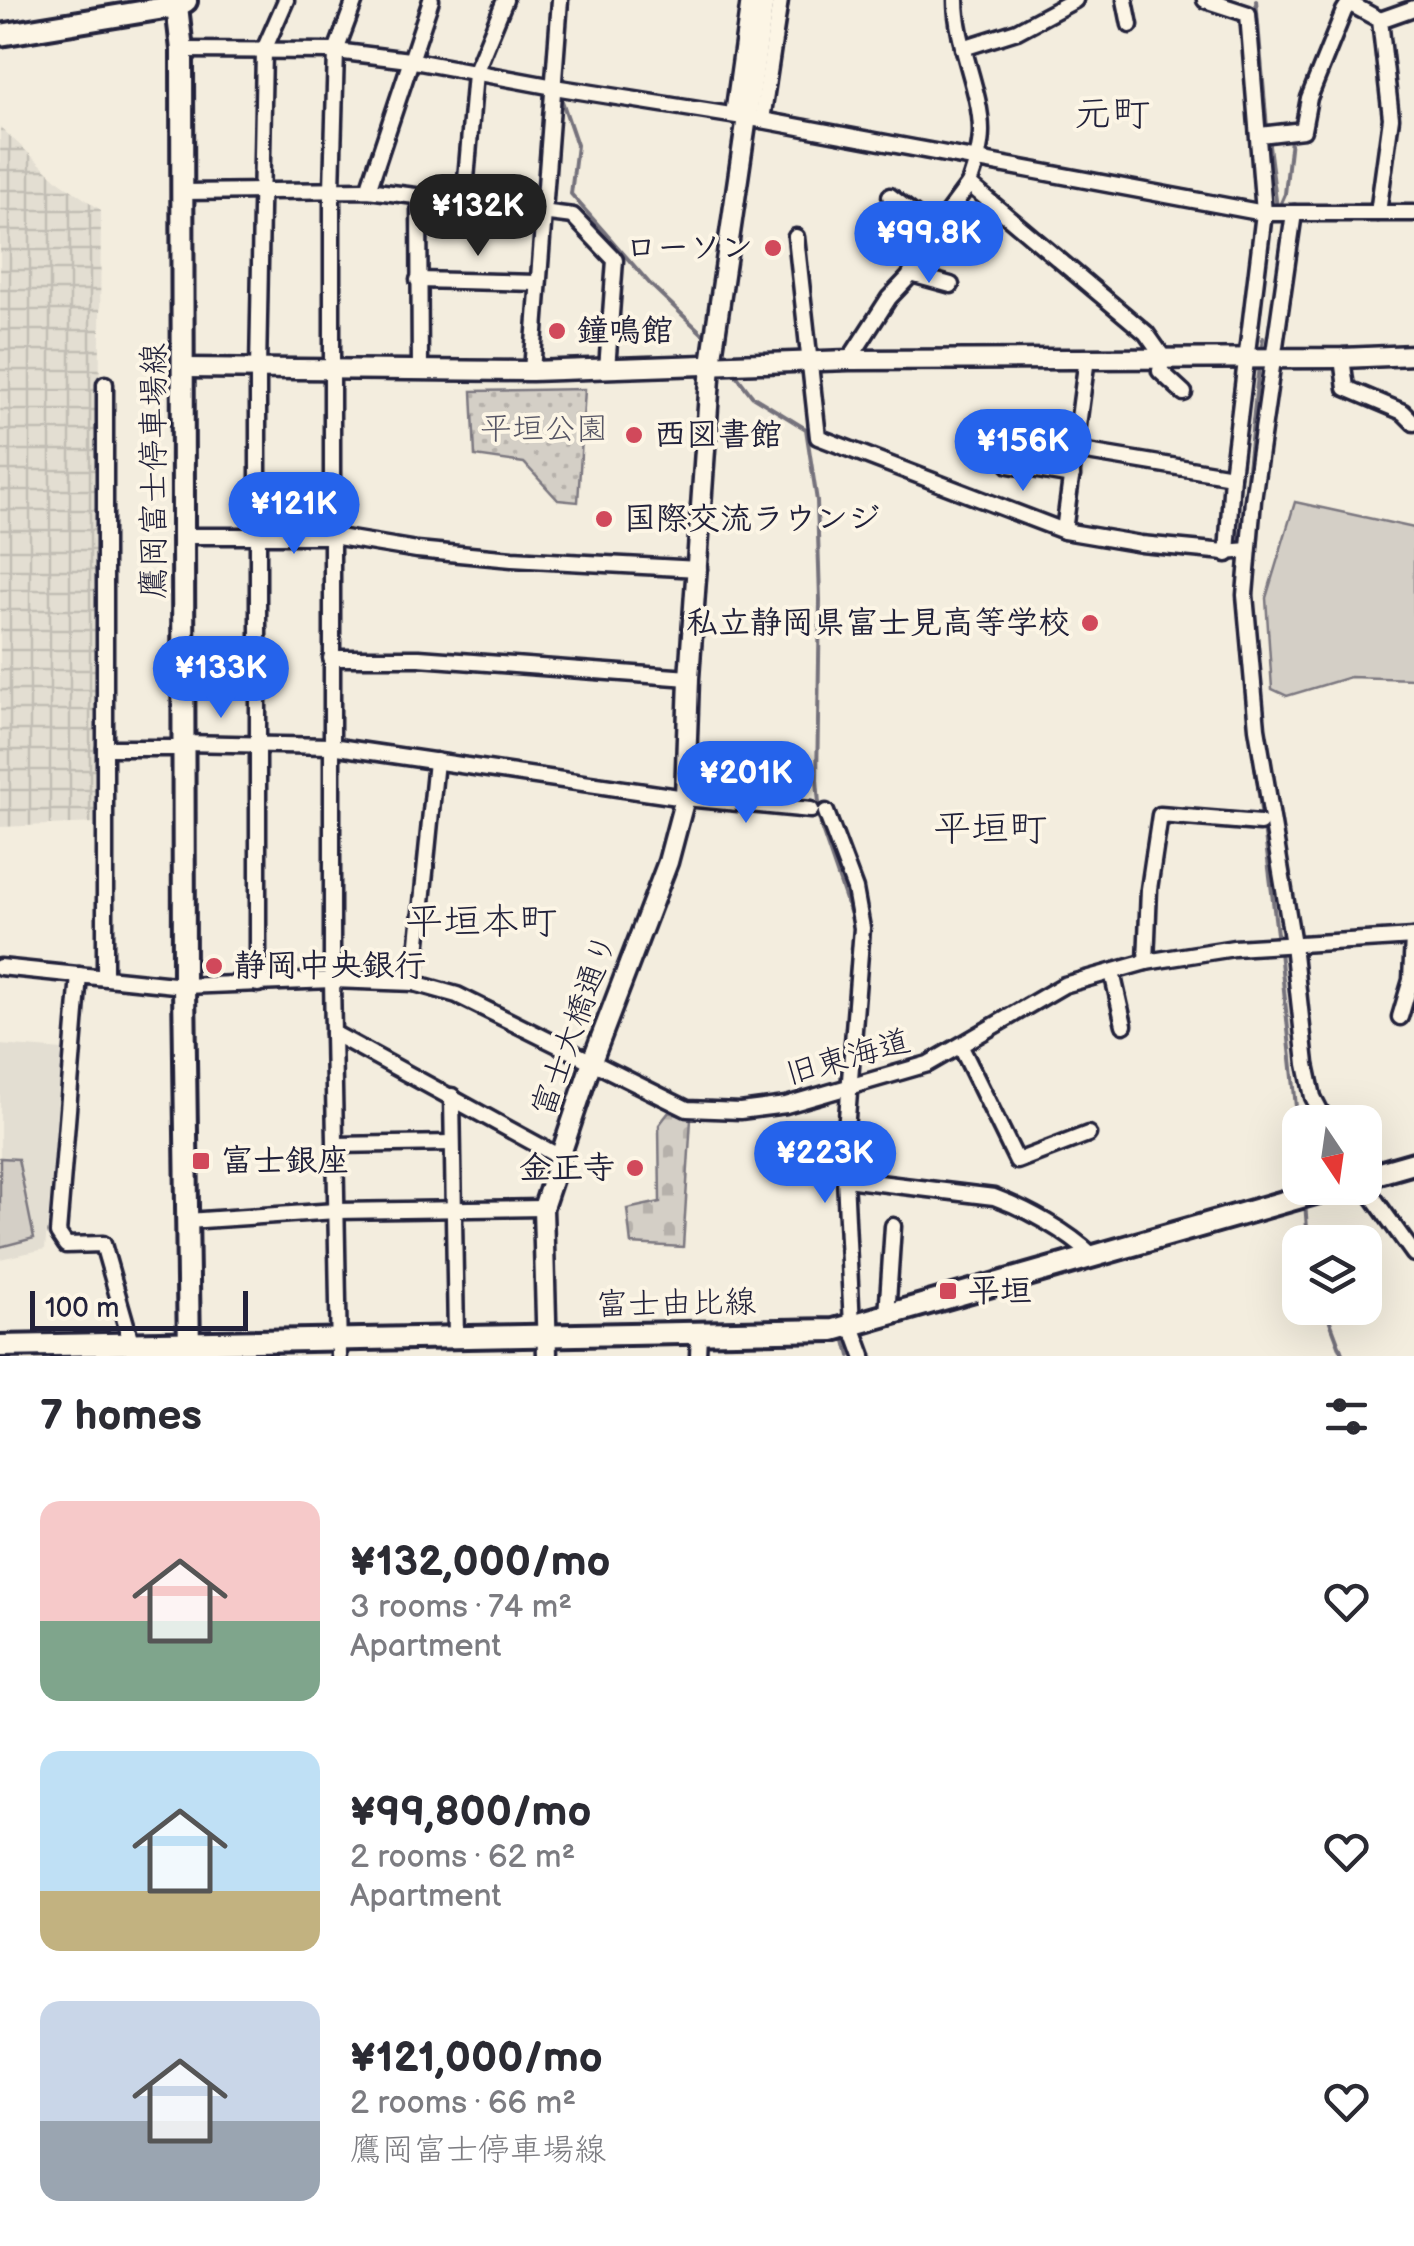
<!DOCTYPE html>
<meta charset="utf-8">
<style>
:root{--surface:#fff;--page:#f7f7f7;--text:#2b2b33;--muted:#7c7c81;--accent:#2563eb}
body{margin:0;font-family:"Balsamiq Sans","Klee One",sans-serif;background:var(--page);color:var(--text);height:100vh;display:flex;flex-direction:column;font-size:38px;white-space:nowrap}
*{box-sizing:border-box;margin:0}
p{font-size:32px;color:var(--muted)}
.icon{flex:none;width:55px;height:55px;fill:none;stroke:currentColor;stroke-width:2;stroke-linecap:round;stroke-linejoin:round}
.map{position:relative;height:1356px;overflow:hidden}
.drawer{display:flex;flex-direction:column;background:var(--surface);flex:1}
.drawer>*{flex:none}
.needle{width:65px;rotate:167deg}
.controls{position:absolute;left:1282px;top:1105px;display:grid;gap:20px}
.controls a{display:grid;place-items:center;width:100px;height:100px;border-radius:20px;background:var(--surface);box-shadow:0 10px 40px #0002;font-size:50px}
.scale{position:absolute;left:30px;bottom:25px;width:218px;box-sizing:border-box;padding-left:10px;border:5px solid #22223b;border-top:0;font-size:28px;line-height:35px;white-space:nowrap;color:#22223b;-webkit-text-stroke:8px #fcf5e5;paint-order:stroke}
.price{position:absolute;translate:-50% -85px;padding:0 22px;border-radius:35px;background:var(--accent);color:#fff;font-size:32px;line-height:65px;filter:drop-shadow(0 2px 5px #0008)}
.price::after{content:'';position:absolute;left:50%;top:60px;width:30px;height:22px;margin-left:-15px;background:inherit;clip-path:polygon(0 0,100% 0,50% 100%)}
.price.active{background:#222;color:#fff}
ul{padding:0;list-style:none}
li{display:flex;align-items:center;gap:30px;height:250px;padding:0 40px}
li span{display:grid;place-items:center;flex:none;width:280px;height:200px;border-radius:20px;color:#555}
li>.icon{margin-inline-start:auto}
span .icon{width:120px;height:120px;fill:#fffc;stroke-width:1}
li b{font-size:42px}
h2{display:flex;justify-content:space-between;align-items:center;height:120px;padding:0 40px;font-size:42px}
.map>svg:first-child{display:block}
.built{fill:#e3ded2}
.industrial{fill:url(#industrial-grid)}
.grass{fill:#d4cfc6;stroke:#7b7880;stroke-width:2.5}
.cemetery{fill:url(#cemetery-stones);stroke:#7b7880;stroke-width:2.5}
.park{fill:url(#park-dots);stroke:#7b7880;stroke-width:2.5}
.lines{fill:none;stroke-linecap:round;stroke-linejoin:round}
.stream{stroke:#75727b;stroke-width:4}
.minor-casing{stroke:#22223b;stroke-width:21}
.tertiary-casing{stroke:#22223b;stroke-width:25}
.secondary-casing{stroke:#22223b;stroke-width:28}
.minor{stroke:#fcf5e5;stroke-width:14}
.tertiary{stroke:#fcf5e5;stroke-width:18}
.secondary{stroke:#fcf5e5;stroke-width:20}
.poi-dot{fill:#d1495b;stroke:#fcf5e5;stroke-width:4}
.labels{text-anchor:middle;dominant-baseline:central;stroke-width:8;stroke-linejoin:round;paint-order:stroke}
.poi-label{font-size:32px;font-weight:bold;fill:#22223b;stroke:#fcf5e5;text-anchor:start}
.park-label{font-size:32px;fill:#575665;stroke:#fcf5e5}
.street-label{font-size:32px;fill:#22223b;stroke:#fcf5e5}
.quarter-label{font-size:38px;fill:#22223b;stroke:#fcf5e5}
</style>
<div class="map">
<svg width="1414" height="1356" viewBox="0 0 1414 1356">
<defs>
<pattern id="industrial-grid" width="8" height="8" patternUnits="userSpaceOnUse" patternTransform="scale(2.5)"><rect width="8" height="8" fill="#e3ded2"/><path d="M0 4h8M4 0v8" fill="none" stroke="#c2beb5"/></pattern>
<pattern id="cemetery-stones" width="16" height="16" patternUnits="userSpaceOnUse" patternTransform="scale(2.5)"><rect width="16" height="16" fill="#d4cfc6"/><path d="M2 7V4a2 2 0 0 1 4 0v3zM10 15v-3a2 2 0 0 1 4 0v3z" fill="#b6b1ab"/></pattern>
<pattern id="park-dots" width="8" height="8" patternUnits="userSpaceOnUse" patternTransform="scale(2.5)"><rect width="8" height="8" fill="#d4cfc6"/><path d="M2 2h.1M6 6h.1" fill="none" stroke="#b6b1ab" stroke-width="1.8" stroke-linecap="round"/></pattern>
</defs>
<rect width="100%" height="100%" fill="#f3edde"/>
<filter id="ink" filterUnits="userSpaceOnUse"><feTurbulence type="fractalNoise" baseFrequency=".01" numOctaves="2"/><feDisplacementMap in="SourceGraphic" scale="20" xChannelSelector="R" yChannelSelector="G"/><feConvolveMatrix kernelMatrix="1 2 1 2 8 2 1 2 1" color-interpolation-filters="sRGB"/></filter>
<g filter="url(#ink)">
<!-- built -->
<polygon class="built" points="0,1045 64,1050 45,1249 0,1259"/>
<!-- industrial -->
<polygon class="industrial" points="0,127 60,182 101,210 96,823 0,827"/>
<!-- grass -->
<g class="grass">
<polygon points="1295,502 1414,528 1414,679 1350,677 1287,696 1272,689 1266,598"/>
<polygon points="0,1158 18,1159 34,1238 0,1247"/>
</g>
<!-- cemetery -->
<polygon class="cemetery" points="669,1112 691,1119 683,1247 631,1244 627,1209 660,1202 659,1125"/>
<!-- park -->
<polygon class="park" points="585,389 578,502 558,500 524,463 475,456 472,391"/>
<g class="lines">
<!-- stream -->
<g class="stream">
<polyline points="1256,0 1267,128"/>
<polyline points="562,101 577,145 571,194 650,284 709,340"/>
<polyline points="1268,138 1277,208"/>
<polyline points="1278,210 1285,194 1291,139"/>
<polyline points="1261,351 1263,338"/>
<polyline points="733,371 752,396 806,429 817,501 820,600 817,780 821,827 855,926 853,958"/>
<polyline points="1240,544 1259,365"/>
<polyline points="1239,554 1240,579"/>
<polyline points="1253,748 1262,818"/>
<polyline points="1264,827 1278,942"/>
<polyline points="1280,951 1300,1146"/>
<polyline points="841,1082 851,987"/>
<polyline points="840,1117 841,1092"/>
<polyline points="1305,1202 1308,1242"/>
<polyline points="842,1262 844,1317"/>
<polyline points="1325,1308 1343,1356"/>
<polyline points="845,1337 850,1356"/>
</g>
<!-- minor casing -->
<g class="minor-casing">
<g id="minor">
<path d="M 956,0 C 956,44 981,90 981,131 C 981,149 975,167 969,184 L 1146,333 L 1163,357 L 1160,371 L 1184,393"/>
<polyline points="1125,0 1130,25"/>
<polyline points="1205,0 1248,14 1264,213 1232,476 1227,554"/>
<polyline points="1349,3 1380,20 1391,118 1378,213"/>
<polyline points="1380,20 1414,8"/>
<polyline points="963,48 1017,31 1075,0"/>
<polyline points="182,50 336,51 409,60 554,87 762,120 1264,213 1414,213"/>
<polyline points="733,115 749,0"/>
<polyline points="762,120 780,0"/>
<polyline points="1260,135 1303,130 1309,98 1344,11 1351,0"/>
<polyline points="368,190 431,0"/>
<polyline points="183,192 368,190 573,216 615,260 607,369"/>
<polyline points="890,196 935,230"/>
<polyline points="419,197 420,371"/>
<polyline points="464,203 475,73 505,0"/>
<polyline points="1294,213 1253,500 1245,595 1257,728 1293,944 1306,1064 1313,1097 1326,1122"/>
<polyline points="796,237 818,437 1064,531 1141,544 1225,552 1248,550"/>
<polyline points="911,274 951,285"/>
<polyline points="418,280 537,283"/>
<polyline points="1342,358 1346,388 1403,412 1414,423"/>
<polyline points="849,360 889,298 909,277 935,230 969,184"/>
<polyline points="532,371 560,0"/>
<polyline points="105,384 105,977"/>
<polyline points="1075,450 1232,476"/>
<polyline points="1009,465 1072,476"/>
<polyline points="1064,531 1087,358"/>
<polyline points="185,536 332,536 417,550 512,559 699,569"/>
<polyline points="331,658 419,658 689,678"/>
<polyline points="183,743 331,746 685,798 811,810"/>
<polyline points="105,748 183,748"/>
<polyline points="826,812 855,889 862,928 844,1156 852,1326 863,1356"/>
<polyline points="1146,962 1149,889 1160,815 1260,823"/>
<polyline points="0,967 184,986 332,980 414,983 457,995 687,1109 740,1111 786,1105 928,1064 1064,985 1146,962 1234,948 1414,937"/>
<polyline points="1112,972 1124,1025"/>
<polyline points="79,975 58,1233 66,1245 103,1244 135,1356"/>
<polyline points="414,983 436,761"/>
<polyline points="258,984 258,370 264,50 286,0"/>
<polyline points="1400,1017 1411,980 1413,937"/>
<polyline points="333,1033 558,1156"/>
<polyline points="961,1047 1017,1161 1088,1134"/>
<polyline points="452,1096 456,1337"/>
<polyline points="335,1145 452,1143"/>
<path d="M 846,1179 L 994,1197 C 1027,1209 1068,1232 1093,1256"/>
<polyline points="1365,1186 1414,1254"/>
<polyline points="187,1221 336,1211 543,1208"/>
<polyline points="887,1316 893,1226"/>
<polyline points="339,1356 332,980 332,189 336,51 355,0"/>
<polyline points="698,1356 699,1333"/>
</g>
</g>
<!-- tertiary casing -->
<g class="tertiary-casing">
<g id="tertiary">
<polyline points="185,368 532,371 849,360 1342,358 1414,355"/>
<polyline points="547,1356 543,1208 592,1061 668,862 685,798 689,678 711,364 764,0"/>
</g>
</g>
<!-- secondary casing -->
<g class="secondary-casing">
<g id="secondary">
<polyline points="177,6 182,50 184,986 189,1353"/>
<polyline points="0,35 177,6 186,1"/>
<polyline points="1365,1177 1414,1163"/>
<polyline points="0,1346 834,1330 1333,1188"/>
</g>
</g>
<!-- minor -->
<use href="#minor" class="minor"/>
<!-- tertiary -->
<use href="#tertiary" class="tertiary"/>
<!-- secondary -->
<use href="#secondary" class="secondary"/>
</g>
</g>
<!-- markers -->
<g class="poi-dot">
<circle cx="773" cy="248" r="10"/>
<circle cx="557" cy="331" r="10"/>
<circle cx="634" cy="435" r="10"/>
<circle cx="604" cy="519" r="10"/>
<circle cx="1090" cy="623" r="10"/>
<circle cx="214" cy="966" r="10"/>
<rect x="191" y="1151" width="20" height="20" rx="5"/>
<circle cx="635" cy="1168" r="10"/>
<rect x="938" y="1281" width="20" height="20" rx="5"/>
</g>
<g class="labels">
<!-- poi labels -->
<g class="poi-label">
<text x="753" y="248" text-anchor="end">ローソン</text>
<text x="577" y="331">鐘鳴館</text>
<text x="654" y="435">西図書館</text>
<text x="624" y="519">国際交流ラウンジ</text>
<text x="1070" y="623" text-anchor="end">私立静岡県富士見高等学校</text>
<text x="234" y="966">静岡中央銀行</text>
<text x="221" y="1161">富士銀座</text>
<text x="615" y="1168" text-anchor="end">金正寺</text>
<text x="968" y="1291">平垣</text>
</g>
<!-- park labels -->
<g class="park-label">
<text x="544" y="429">平垣公園</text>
</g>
<!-- street labels -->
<g class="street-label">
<text transform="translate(154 471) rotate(-90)">鷹岡富士停車場線</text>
<text transform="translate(575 1025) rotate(-70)">富士大橋通り</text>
<text transform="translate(848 1058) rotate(-16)">旧東海道</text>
<text transform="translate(676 1304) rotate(-1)">富士由比線</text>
</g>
<!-- quarter labels -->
<g class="quarter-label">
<text x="1112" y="114">元町</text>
<text x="990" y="829">平垣町</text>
<text x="481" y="922">平垣本町</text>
</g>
</g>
</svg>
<div class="controls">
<a><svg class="needle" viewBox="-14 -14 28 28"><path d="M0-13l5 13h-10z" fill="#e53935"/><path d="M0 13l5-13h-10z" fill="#7c7c81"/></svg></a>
<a><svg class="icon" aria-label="layers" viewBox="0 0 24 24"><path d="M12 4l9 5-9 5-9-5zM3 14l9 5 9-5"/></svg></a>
</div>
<div class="scale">100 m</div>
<b class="price active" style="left:478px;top:259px">¥132K</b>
<b class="price" style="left:929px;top:286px">¥99.8K</b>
<b class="price" style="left:1023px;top:494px">¥156K</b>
<b class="price" style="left:294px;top:557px">¥121K</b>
<b class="price" style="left:221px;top:721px">¥133K</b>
<b class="price" style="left:746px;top:826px">¥201K</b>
<b class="price" style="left:825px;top:1206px">¥223K</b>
</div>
<section class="drawer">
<h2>7 homes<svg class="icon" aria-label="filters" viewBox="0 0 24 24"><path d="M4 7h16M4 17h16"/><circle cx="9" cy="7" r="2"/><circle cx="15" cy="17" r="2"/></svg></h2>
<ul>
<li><span style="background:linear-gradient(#f6c9c9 60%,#7fa58c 0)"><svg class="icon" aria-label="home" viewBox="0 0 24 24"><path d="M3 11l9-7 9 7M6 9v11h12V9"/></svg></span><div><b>¥132,000/mo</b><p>3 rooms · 74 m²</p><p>Apartment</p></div><svg class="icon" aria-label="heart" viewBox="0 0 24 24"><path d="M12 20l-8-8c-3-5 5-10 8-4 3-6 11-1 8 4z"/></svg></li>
<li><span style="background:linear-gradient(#bfe0f5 70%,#c2b280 0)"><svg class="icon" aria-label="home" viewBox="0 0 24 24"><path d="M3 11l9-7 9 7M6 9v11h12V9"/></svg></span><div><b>¥99,800/mo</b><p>2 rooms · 62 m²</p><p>Apartment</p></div><svg class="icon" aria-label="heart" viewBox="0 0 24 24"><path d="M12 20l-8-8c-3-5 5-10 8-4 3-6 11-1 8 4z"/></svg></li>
<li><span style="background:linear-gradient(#c9d6e8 60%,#9aa5b1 0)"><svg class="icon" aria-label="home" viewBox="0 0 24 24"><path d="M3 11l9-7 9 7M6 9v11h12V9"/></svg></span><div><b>¥121,000/mo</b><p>2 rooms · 66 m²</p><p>鷹岡富士停車場線</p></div><svg class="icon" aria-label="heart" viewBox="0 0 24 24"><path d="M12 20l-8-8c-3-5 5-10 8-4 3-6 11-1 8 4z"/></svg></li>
</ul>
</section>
